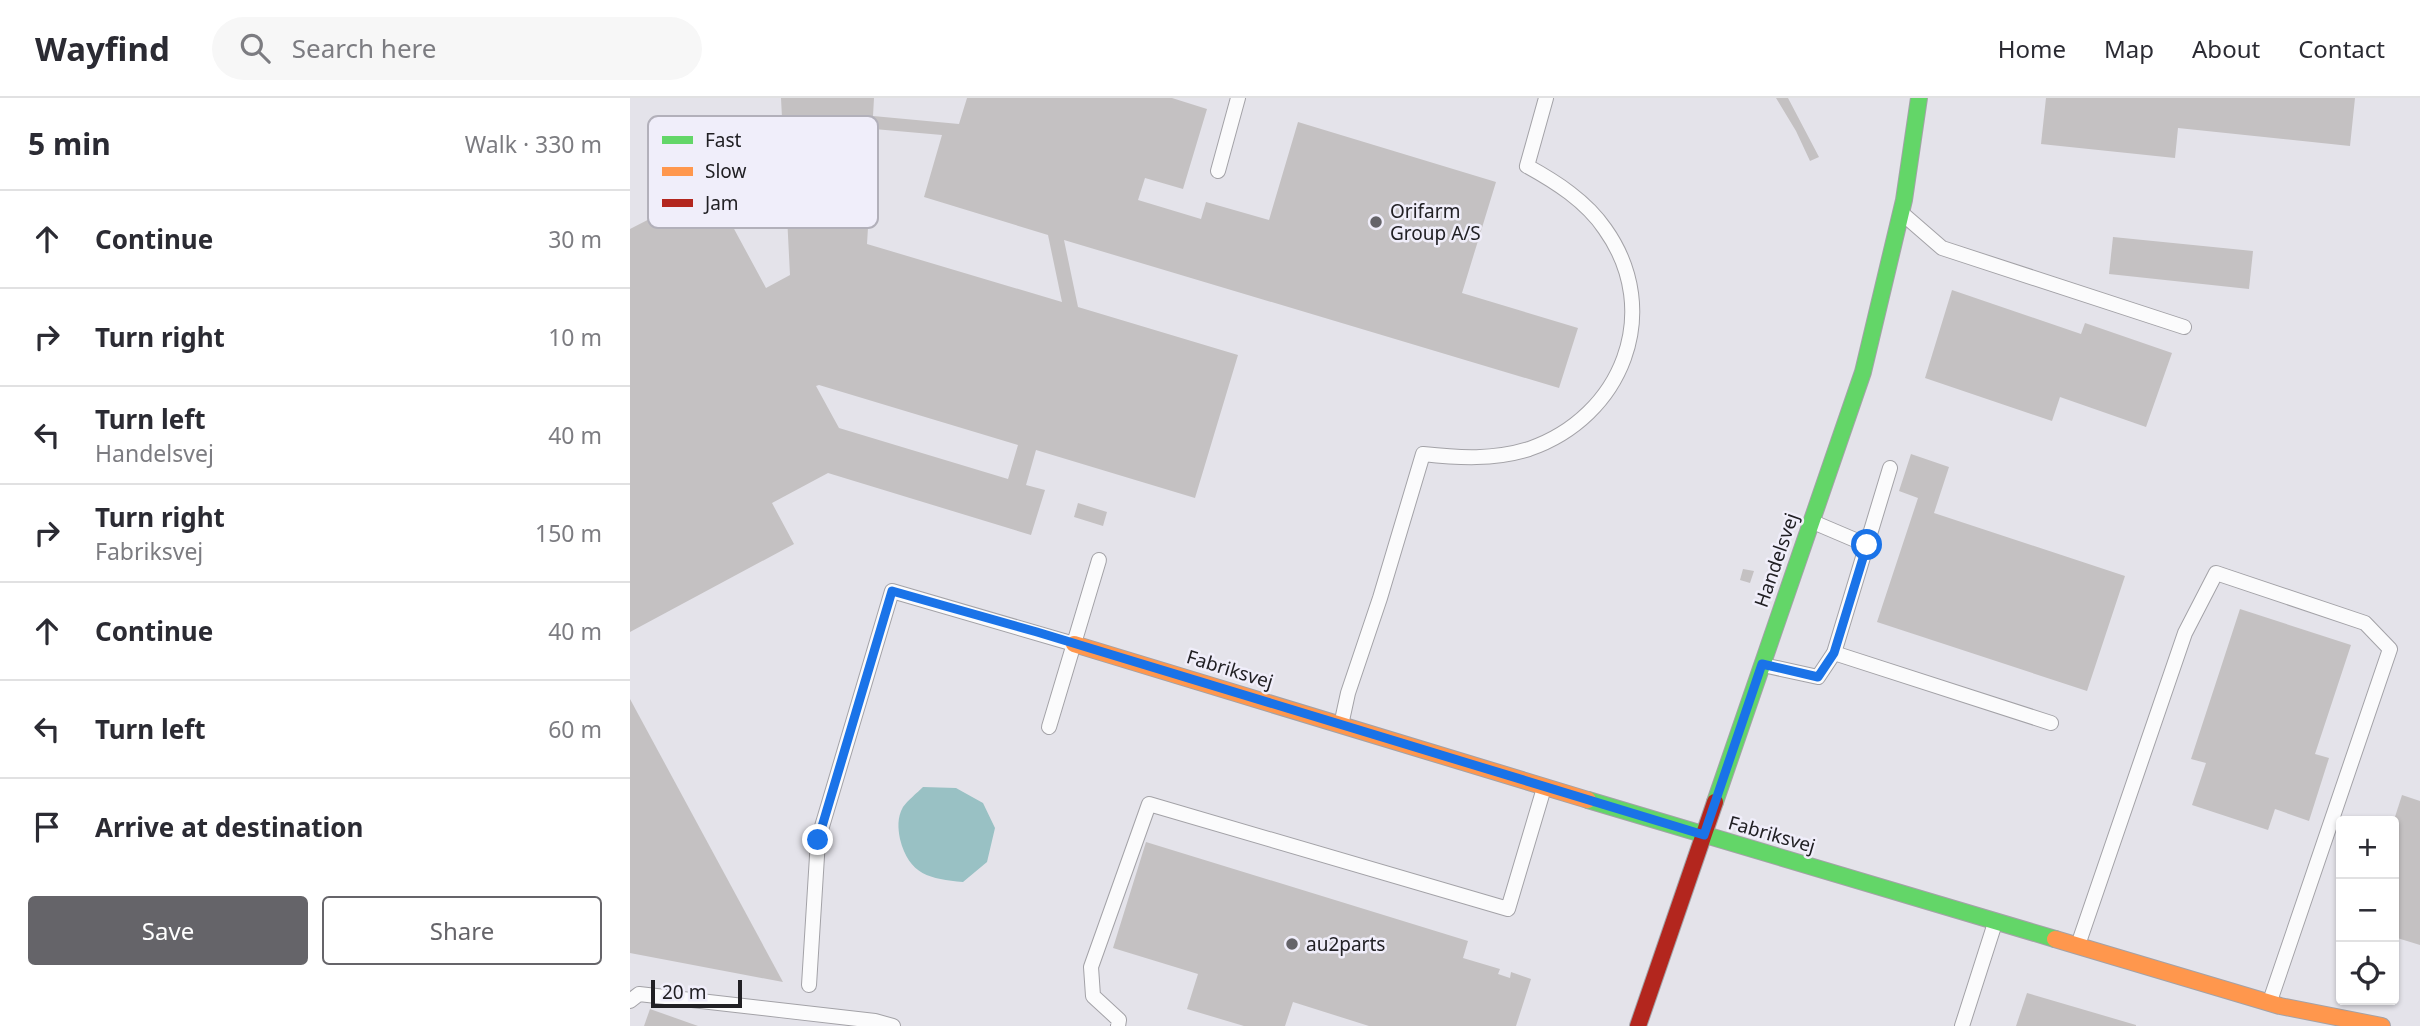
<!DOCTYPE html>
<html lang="en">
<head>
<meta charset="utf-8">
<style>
	:root { --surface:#fff; --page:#f7f7f7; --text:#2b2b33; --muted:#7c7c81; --line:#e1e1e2; --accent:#656469 }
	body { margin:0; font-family:"Noto Sans",sans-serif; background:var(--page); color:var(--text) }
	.controls { position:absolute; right:21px; bottom:21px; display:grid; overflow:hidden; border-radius:7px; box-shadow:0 2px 5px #0004 }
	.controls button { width:63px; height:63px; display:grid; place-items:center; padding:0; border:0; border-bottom:2px solid var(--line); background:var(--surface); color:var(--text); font:35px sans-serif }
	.scale { position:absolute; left:21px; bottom:18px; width:91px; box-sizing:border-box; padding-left:7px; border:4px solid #212024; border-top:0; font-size:19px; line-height:24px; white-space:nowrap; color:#212024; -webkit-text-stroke:5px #f0eefa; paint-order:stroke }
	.stop { position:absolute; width:21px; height:21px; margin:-16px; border:5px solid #1a73e8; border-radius:50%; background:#fff }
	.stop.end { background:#1a73e8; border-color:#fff; box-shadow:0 2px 7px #0008 }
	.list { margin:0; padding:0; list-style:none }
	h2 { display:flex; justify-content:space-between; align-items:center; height:91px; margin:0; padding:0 28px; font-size:30px }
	h2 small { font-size:23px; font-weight:400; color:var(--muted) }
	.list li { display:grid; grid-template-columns:46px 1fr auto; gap:21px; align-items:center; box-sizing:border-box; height:98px; padding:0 28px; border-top:2px solid var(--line) }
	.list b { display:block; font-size:26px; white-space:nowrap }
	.list p { margin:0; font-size:23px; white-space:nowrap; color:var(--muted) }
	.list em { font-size:23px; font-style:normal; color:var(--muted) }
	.actions { display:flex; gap:14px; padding:21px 28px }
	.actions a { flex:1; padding:16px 0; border:2px solid var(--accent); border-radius:7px; text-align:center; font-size:24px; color:var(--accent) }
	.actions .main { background:var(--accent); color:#fff }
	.icon { flex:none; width:38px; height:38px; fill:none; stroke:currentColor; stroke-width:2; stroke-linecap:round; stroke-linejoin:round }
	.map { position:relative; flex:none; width:1790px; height:928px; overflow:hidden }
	header { display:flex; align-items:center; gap:42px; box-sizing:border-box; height:98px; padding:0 35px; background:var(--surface); border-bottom:2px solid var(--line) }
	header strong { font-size:33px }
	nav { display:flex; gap:38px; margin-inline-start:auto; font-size:24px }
	.search { width:490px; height:63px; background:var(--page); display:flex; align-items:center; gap:18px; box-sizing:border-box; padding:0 24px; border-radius:38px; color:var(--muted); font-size:26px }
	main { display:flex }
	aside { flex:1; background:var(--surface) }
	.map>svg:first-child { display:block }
	.water { fill:#99c1c4 }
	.building { fill:#c4c1c2; fill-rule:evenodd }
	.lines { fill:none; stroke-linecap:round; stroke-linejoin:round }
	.lane-casing { stroke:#a3a2a7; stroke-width:16 }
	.fast-casing { stroke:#a3a2a7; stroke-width:18 }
	.slow-casing { stroke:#a3a2a7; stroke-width:18 }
	.jam-casing { stroke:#a3a2a7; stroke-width:18 }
	.lane { stroke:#fbfbfc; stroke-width:14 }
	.fast { stroke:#63d668; stroke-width:16 }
	.slow { stroke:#ff974d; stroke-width:16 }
	.jam { stroke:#b3261e; stroke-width:16 }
	.route { stroke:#1a73e8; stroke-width:9 }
	.poi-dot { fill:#656469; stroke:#f0eefa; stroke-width:2.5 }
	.labels { text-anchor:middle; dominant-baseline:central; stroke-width:5; stroke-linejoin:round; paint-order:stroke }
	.poi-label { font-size:19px; fill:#212024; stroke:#f0eefa; text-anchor:start }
	.street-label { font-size:19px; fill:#212024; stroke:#f0eefa }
	.key { fill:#f0eefa; stroke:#b2b0ba; stroke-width:2 }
	.key-label { font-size:19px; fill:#212024 }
</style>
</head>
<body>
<header>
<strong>Wayfind</strong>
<div class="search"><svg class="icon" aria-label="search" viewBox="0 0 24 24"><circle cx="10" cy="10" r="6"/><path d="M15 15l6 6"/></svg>Search here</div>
<nav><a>Home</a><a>Map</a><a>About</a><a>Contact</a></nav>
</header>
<main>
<aside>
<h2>5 min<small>Walk · 330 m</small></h2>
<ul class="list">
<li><svg class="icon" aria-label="ahead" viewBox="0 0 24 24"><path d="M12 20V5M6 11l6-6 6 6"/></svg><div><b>Continue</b></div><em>30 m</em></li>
<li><svg class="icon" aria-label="right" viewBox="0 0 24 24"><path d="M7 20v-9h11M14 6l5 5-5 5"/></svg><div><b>Turn right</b></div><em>10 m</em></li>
<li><svg class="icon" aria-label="left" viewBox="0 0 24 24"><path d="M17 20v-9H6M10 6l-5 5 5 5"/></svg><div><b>Turn left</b><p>Handelsvej</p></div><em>40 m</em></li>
<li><svg class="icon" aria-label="right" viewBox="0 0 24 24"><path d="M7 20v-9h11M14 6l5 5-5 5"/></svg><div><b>Turn right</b><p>Fabriksvej</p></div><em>150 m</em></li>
<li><svg class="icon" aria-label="ahead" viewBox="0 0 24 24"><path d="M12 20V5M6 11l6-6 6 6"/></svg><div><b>Continue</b></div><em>40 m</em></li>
<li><svg class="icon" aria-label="left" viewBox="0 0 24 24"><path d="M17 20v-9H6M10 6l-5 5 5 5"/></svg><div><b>Turn left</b></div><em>60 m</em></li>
<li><svg class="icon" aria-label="arrive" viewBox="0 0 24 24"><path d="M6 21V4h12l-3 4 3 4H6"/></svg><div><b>Arrive at destination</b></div></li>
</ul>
<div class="actions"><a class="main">Save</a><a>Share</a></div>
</aside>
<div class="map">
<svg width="1790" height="928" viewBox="0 0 1790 928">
	<rect width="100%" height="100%" fill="#e4e3ea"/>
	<path class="water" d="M293 689 326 690 353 705 365 730 357 764 333 784C300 781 279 777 270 741 268 730 267 720 273 709 278 702 287 695 293 689Z"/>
	<g class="building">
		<path d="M151 0H244L243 18 329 26 337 0H542L577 11 553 91 515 80 508 102 571 121 576 104 639 122 668 24 866 84 832 195 948 230 929 290 434 142 448 209 608 257 565 400 406 352 396 387 415 392 401 437 198 375 142 405 164 446 0 534V131L37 112 51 107H65L80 111 92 118 103 129 136 190 160 177ZM244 31 312 37 294 99 418 137 432 204 237 146ZM189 287 388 347 378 381 209 330 186 288Z"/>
		<polygon points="1146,0 1158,0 1189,59 1180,63 1166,33"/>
		<polygon points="1416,0 1725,0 1720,48 1548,30 1545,60 1411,46"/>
		<polygon points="1483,139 1623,153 1619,191 1479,176"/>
		<polygon points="1322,192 1451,236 1455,225 1542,255 1516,329 1430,299 1422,323 1295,280"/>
		<polygon points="1281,356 1319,369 1304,415 1495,478 1457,593 1247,524 1288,400 1269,393"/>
		<polygon points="448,405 477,414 473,428 444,419"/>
		<polygon points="1113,471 1124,473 1120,485 1110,482"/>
		<polygon points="1610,511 1721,547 1685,656 1699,660 1679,723 1645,711 1638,732 1562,707 1576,665 1561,661"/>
		<polygon points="0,601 153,884 0,855"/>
		<polygon points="1772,697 1790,703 1790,847 1764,839 1764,722"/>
		<polygon points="516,744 838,843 833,860 870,871 868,876 880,880 881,874 901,881 886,928 739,928 663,904 655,928 614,928 557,911 568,876 483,850"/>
		<polygon points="1397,895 1506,927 1506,928 1386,928"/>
		<polygon points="20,911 68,928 14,928"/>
	</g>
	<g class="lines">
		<g class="lane-casing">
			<g id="lane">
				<polyline points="588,73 608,0"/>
				<polyline points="1274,117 1312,150 1554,229"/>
				<polyline points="1183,424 1237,447"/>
				<polyline points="1204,555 1421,625"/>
				<polyline points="1133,567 1188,579 1204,555 1260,370"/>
				<path d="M711 627 718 595 750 500 793 356C829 360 864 362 899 351 992 319 1034 214 975 131 956 103 926 84 897 68L916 0"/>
				<polyline points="419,629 469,462"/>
				<polyline points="1448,847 1555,535 1586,475 1735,525 1760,551 1640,903"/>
				<polyline points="179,887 188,742 262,493 444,546"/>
				<polyline points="0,903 9,896 245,923 263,928"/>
				<polyline points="488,928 489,922 463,898 461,869 519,706 878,811 914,690"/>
				<polyline points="1332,928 1365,825"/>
			</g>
		</g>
		<g class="fast-casing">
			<g id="fast">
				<polyline points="958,702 1425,841"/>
				<polyline points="1085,704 1233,274 1274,102 1289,0"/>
			</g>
		</g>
		<g class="slow-casing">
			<g id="slow">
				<polyline points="444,546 958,702"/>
				<polyline points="1425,841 1650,908 1752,928"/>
			</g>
		</g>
		<g class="jam-casing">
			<polyline id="jam" points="1008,928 1085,704"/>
		</g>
		<use href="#lane" class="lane"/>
		<use href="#fast" class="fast"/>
		<use href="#slow" class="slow"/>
		<use href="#jam" class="jam"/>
	</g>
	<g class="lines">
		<polyline class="route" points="188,742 262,493 407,534 1074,737 1132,566 1188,579 1204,555 1237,447"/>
	</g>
	<g class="poi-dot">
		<circle cx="746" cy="124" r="7"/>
		<circle cx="662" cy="846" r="7"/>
	</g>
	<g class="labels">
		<g class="poi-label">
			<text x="760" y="113">Orifarm<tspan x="760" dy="22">Group A/S</tspan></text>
			<text x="676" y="846">au2parts</text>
		</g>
		<g class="street-label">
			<text transform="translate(1146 462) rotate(-71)">Handelsvej</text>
			<text transform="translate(600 571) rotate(17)">Fabriksvej</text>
			<text transform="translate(1142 736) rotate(16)">Fabriksvej</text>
		</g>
	</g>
	<rect x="18" y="18" width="230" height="112" rx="10" class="key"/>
	<rect x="32" y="38" width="31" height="8" fill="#63d668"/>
	<rect x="32" y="69" width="31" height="9" fill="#ff974d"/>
	<rect x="32" y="101" width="31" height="8" fill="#b3261e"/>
	<g class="key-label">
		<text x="75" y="49">Fast</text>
		<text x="75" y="80">Slow</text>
		<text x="75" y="112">Jam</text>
	</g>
</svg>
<div class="controls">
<button>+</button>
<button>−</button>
<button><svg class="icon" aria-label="locate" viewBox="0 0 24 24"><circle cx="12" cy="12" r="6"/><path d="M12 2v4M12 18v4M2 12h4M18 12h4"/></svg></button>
</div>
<div class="scale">20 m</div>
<div class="stop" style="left:1237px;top:447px"></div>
<div class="stop end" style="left:188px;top:742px"></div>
</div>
</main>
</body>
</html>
